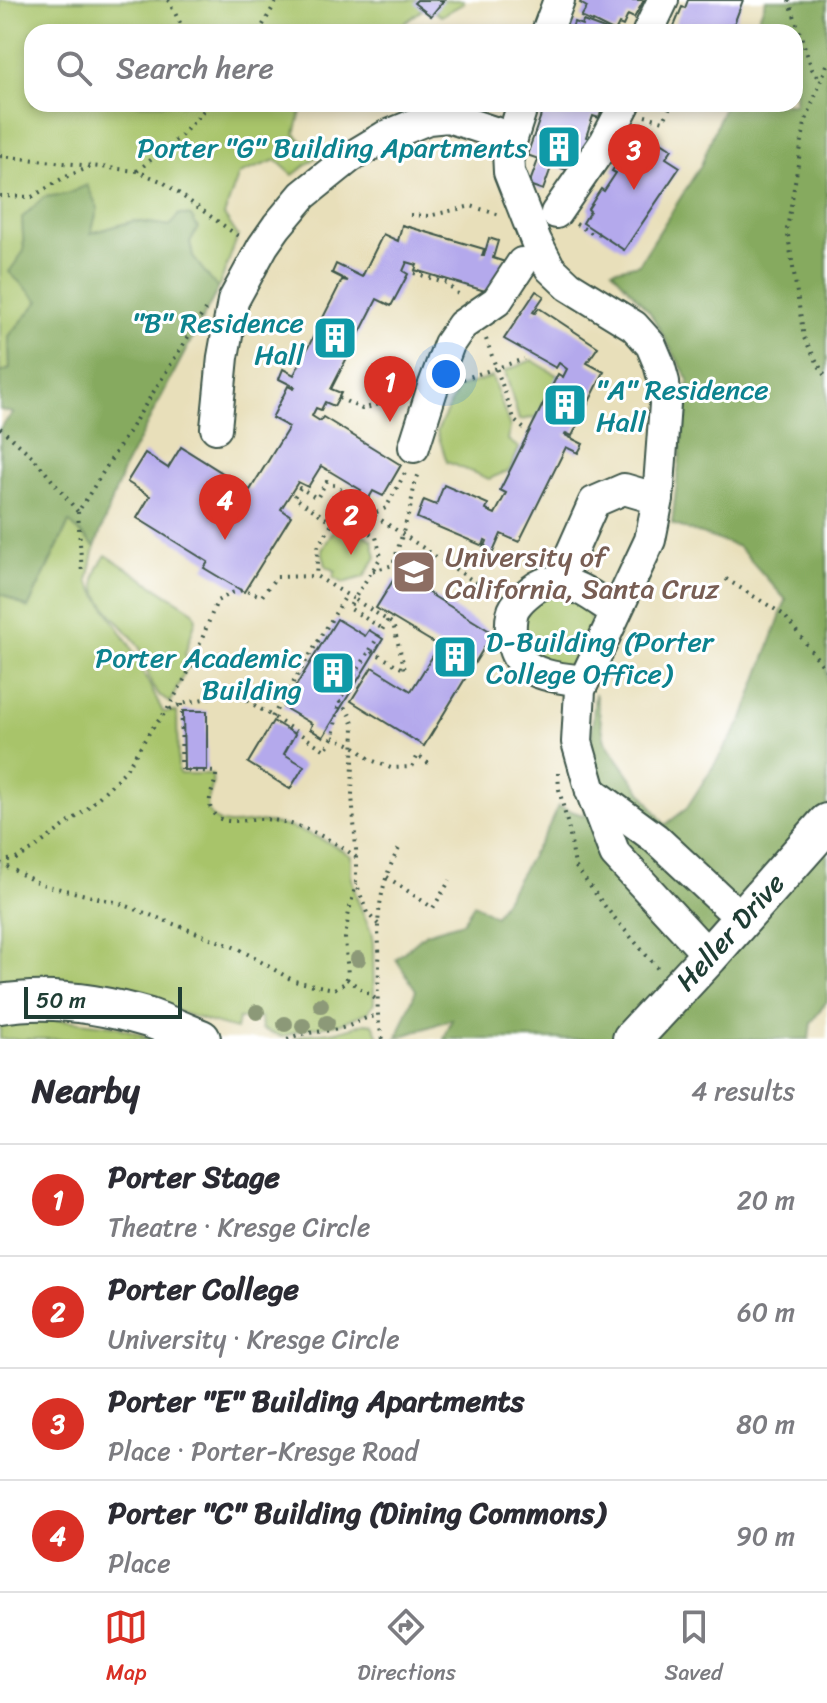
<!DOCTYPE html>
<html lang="en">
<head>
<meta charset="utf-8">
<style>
	:root { --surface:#fff; --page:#f2f2f3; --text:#2b2b33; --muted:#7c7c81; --line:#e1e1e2; --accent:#d93025 }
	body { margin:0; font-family:Sriracha,sans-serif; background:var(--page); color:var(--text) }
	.scale { position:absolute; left:24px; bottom:20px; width:158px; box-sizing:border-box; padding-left:8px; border:4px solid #1f3d34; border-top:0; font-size:22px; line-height:28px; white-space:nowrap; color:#1f3d34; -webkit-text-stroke:6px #fff; paint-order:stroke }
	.you { position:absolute; left:446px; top:374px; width:28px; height:28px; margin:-20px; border:6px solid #fff; border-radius:50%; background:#1a73e8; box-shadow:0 0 0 12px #1a73e833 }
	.badge { display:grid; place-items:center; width:52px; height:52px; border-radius:50%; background:var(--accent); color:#fff; font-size:26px; font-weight:700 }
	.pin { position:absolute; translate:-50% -66px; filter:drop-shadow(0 2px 4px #0008) }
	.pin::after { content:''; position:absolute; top:42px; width:28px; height:24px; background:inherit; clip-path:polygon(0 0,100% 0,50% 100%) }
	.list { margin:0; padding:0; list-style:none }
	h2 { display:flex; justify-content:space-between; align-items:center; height:104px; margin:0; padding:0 32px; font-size:34px }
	h2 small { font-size:26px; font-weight:400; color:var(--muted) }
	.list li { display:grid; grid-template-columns:52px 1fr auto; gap:24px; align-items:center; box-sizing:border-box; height:112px; padding:0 32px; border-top:2px solid var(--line) }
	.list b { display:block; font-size:30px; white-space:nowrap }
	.list p { margin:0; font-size:26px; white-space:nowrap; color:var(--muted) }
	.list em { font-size:26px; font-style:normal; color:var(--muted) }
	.icon { flex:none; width:44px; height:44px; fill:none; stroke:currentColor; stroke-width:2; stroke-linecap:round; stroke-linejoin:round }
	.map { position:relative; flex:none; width:827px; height:1039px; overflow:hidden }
	.search { position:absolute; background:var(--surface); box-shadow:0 4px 12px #0003; left:24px; right:24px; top:24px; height:88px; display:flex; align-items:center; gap:20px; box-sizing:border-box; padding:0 28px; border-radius:24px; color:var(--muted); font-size:30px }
	.sheet { height:552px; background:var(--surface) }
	nav { display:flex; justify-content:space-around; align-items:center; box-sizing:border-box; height:112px; border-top:2px solid var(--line); background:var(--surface); font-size:22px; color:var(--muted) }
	nav a { display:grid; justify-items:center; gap:4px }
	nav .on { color:var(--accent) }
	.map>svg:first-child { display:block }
	.green { fill:#a8c46b; stroke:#648050; stroke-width:2 }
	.forest { fill:#86aa5f; stroke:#52744a; stroke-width:2 }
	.building { fill:#b4a9ec }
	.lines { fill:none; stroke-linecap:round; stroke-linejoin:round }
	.minor-casing { stroke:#3d5548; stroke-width:34 }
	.major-casing { stroke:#3d5548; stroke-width:42 }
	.path { stroke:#3d5548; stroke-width:4; stroke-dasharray:2 6; stroke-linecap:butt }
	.minor { stroke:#fff; stroke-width:30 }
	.major { stroke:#fff; stroke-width:38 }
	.tree { fill:#8c9978 }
	.labels { text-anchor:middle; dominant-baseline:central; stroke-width:6; stroke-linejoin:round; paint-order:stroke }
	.culture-label { font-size:28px; fill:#0d838f; stroke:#fff; text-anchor:end }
	.education-label { font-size:28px; fill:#785e54; stroke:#fff; text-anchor:start }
	.street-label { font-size:28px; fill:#1f3d34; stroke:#fff }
</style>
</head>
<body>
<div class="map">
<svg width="827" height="1039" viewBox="0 0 827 1039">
	<rect width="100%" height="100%" fill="#fff"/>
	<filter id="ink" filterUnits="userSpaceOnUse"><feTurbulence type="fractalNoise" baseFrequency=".0125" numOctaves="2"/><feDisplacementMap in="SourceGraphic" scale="16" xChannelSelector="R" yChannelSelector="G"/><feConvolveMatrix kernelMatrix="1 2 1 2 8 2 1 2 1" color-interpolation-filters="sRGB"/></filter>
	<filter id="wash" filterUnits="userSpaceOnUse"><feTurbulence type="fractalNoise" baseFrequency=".006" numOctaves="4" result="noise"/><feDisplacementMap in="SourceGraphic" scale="32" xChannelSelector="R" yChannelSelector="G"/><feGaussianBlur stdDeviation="1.8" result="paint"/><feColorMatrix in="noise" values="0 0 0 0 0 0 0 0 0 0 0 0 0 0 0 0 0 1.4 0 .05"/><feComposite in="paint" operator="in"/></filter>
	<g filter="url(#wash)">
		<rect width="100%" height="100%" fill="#e8dfba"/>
		<g class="green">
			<polygon points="0,0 463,0 464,3 441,16 427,6 393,32 32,32 32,104 303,104 295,134 317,157 293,175 276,160 239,174 224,215 238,236 218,289 193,257 190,242 171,226 134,221 91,233 67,194 44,197 22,218 24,251 39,301 9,336 10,369 0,373"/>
			<polygon points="532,360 558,376 538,417 519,420 505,371"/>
			<polygon points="492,377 510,427 508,440 519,448 510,470 489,479 447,462 437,431 459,387"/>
			<path d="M70 521 95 547 88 581 129 644 163 712H177L178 770 180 774H212C212 776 213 784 212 786 210 797 203 805 211 815 222 830 243 822 258 822 289 823 326 839 351 856V875L357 899 371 932 373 943 374 1003 368 1012 353 1018 339 1024 302 1029 283 1037 262 1029 261 1018 238 1019 236 1029C193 1019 153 1001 111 990 77 980 36 980 0 985V593L28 608Z"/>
			<polygon points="349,526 372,540 376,557 364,577 343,583 333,577 336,571 326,566 322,550 334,530"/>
			<path d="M106 555 193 611 196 619 185 654 190 661 170 703C142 687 152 667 138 645 126 627 98 606 95 584 94 573 100 564 106 555Z"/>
			<path d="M560 595 585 605C597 630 590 635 580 659L561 669 529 656 522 620 537 600Z"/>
			<polygon points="37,1017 114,1026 155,1039 0,1039 0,1021"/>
			<path d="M365 1023 373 1024 380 1039H294C307 1032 318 1034 333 1032 344 1031 354 1027 365 1023Z"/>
		</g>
		<g class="forest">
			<polygon points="766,0 827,0 827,1001 811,1023 809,1039 444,1039 452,1019 397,1038 416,990 396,959 426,933 463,922 474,904 495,916 548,828 558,806 585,816 595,693 605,741 665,825 686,809 742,721 786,600 739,547 672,524 689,380 649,311 612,270 639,264 701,165 725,104 795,104 795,32 753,32"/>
			<polygon points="87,185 98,208 91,233 134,221 170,226 179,214 191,216 198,228 190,242 193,257 218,289 124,468 95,547 69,522 28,608 0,593 0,428 13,413 0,410 0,373 10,369 9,336 39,301 9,272 24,251 22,218 44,197 67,194"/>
		</g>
		<g id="blocks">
			<g class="building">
				<polygon points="417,0 444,0 431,16 414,3"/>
				<polygon points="582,0 644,0 634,18 628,15 623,26 619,24 615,32 593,21 592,22 581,17 587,7 580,3"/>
				<polygon points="688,0 743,0 731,32 675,32 673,29 682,7 685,8"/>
				<polygon points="583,21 612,32 571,32 574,22 582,25"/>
				<polygon points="545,104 604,104 599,118 593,116 586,137 591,139 573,172 552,165 543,190 529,185 538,160 536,158 527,155"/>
				<polygon points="641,129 672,149 666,158 680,167 624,250 583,223 590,211 588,209 601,189 604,191 616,173 612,171 626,150 629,152 635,143 633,141"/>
				<polygon points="402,225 484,249 482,256 484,256 489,238 498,241 493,258 505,262 495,294 415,270 417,265 407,262 403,271 408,274 391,306 377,299 331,389 341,393 334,406 325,402 321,410 316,408 312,416 320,421 323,417 401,465 383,496 373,491 366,503 357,497 361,490 321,466 308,487 298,482 281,509 291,516 244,592 204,568 208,562 137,518 150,496 127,482 145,453 168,468 181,447 250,490 289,427 272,418 288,386 294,389 295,387 279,379 283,369 294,375 342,280 348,281 332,273 336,264 362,277 383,234 398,241"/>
				<polygon points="536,291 544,296 533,312 535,313 539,308 598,347 587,363 604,372 572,436 566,433 565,435 583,444 578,453 566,447 519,542 501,534 490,559 482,555 487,541 485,540 483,546 417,518 424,500 436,505 444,485 488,504 486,510 495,514 506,493 500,490 558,374 563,377 567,369 559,363 556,368 504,339"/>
				<polygon points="401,576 493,633 424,746 351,701 372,667 411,691 439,646 376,608 394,579 397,581"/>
				<polygon points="337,619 365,636 369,630 383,639 323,737 310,729 312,724 283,707"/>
				<polygon points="183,711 207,711 207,770 184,770"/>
				<polygon points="273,721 295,734 284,754 304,766 290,789 248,763"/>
			</g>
		</g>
	</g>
	<g filter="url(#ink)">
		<use href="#blocks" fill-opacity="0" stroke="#3d5548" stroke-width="2"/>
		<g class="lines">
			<g class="minor-casing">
				<g id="minor">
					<polyline points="547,32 559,0"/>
					<polyline points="648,32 663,0"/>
					<polyline points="523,104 508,151 509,172 536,241 550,268 569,286 634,326 651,345 659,364 664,382 665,404 658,499 650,540 584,681 580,690 577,742 591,791 615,854 709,956"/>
					<polyline points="556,213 605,142 625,104"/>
					<polyline points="216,428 223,357 233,301 263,246 277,226 303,195 349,158 384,137 428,119 448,117 512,138"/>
					<polyline points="414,447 432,390 449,344 462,325 497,301 522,263"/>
					<polyline points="558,583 594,502 624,489 658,499"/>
					<path d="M584 681C561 678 536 677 520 660 510 650 508 618 515 607 521 598 539 582 550 582 575 581 596 599 616 612"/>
					<polyline points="591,791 655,838 742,919"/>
				</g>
			</g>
			<g class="major-casing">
				<g id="major">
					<path d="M0 1004C48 996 102 1004 149 1018 166 1024 184 1032 201 1039"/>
					<polyline points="632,1039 709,956 827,823"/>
				</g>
			</g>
			<g class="path">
				<polyline points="168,0 185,32"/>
				<polyline points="789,0 812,69 821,80"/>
				<polyline points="259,32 277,0"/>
				<polyline points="827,65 805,123 787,229 804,338 827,380"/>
				<polyline points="645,116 664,121 671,104"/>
				<polyline points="0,156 137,171 163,182 238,236 236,240"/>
				<polyline points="137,171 181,136 205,109 207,104"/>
				<polyline points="0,196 32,197 63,178 90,167"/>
				<polyline points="410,215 429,216 471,206 500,215"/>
				<polyline points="576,224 593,234 604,233"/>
				<polyline points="414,273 447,283 462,298"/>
				<polyline points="486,339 515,421 529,433"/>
				<polyline points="463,379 524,359"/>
				<polyline points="339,398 362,409 405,397"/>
				<polyline points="0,428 33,457 78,512 205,310"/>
				<polyline points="347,500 372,514 493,594"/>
				<polyline points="78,512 82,574"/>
				<polyline points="363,529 349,521 333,523 294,497 300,488 317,498 327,481 350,495 318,547 316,576 354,599 349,608 383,629"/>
				<polyline points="373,571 393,565 410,509 415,483 420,471"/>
				<polyline points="726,579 784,615 827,671"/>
				<polyline points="370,650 388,620"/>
				<path d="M182 704 181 770 216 772C217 784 206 797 211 809 219 829 247 818 263 819 296 821 330 838 356 857"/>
				<polyline points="170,709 182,704 216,696 233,696 248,701 325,750 333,737 339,702"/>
				<polyline points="272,717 347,594"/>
				<polyline points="333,737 354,746 371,760 391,768 412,767 418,755 432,766"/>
				<polyline points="558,773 559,789 569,830 575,866 607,909 658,969"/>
				<polyline points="0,861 16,859 32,850 87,809 125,771 151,730 167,710 190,669 217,601 232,593 243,590 262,596 276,577 316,576"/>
				<polyline points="0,863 40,884 119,903 239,949 294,981 334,989 345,983 348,975 345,938 349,911 356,884"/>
				<polyline points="387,877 433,908 450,880"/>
				<polyline points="378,924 367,913 356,882 356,849 352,795 354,726 349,713 339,701 370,650 405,670 393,624 354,599 381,557 376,537 363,529 372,514 386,508 406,471"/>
				<polyline points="347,979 377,1000"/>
				<path d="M287 1039C308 1030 326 1033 346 1027 360 1022 361 1018 377 1016"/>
				<path d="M383 1039C374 1014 379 989 379 964 380 951 378 938 378 926 379 899 386 870 400 847"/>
			</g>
			<use href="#minor" class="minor"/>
			<use href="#major" class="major"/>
		</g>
		<g class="tree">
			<circle cx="358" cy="959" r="8"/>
			<circle cx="321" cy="1005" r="8"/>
			<circle cx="257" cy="1012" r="8"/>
			<circle cx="327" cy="1023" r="8"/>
			<circle cx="285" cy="1024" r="8"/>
			<circle cx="303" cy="1026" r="8"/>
		</g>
	</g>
	<defs>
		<g id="building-square" transform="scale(2.3)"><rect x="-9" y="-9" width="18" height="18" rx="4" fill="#0f9aa8" stroke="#fff"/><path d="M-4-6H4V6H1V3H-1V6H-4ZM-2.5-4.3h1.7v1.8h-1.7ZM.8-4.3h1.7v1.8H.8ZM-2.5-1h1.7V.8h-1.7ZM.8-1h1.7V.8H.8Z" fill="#fff"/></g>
		<g id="university-square" transform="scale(2.3)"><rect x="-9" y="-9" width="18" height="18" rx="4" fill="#8d6e63" stroke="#fff"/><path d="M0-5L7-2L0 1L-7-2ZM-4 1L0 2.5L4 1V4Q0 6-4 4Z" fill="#fff"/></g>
	</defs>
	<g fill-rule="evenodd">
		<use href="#building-square" x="559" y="147"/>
		<use href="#building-square" x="335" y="338"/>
		<use href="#building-square" x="565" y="405"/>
		<use href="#university-square" x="414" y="572"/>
		<use href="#building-square" x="455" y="657"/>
		<use href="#building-square" x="333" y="673"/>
	</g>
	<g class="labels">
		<g class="culture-label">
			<text x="528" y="147">Porter "G" Building Apartments</text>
			<text x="304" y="322">"B" Residence<tspan x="304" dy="32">Hall</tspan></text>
			<text x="596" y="389" text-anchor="start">"A" Residence<tspan x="596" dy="32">Hall</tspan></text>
			<text x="486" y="641" text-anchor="start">D-Building (Porter<tspan x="486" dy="32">College Office)</tspan></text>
			<text x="302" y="657">Porter Academic<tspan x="302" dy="32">Building</tspan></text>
		</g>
		<g class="education-label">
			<text x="445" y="556">University of<tspan x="445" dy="32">California, Santa Cruz</tspan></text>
		</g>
		<g class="street-label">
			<text transform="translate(730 932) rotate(-48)">Heller Drive</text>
		</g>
	</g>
</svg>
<div class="scale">50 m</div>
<div class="you"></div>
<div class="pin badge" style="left:390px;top:422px">1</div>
<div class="pin badge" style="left:351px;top:555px">2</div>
<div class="pin badge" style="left:634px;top:190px">3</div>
<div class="pin badge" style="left:225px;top:540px">4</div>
<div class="search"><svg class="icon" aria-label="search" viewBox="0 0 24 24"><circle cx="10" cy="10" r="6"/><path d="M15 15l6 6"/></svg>Search here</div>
</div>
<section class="sheet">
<h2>Nearby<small>4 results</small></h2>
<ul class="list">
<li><span class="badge">1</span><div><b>Porter Stage</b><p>Theatre · Kresge Circle</p></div><em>20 m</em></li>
<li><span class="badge">2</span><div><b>Porter College</b><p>University · Kresge Circle</p></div><em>60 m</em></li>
<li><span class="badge">3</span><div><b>Porter &quot;E&quot; Building Apartments</b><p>Place · Porter-Kresge Road</p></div><em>80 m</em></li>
<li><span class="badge">4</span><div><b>Porter &quot;C&quot; Building (Dining Commons)</b><p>Place</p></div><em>90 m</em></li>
</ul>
</section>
<nav>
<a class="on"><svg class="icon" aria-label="map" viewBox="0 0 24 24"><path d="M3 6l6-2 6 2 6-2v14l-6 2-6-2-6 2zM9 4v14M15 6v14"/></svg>Map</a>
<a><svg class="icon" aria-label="directions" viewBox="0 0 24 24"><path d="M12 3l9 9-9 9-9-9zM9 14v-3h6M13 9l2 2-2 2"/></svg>Directions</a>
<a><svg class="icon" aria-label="saved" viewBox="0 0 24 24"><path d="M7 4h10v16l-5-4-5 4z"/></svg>Saved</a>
</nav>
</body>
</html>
